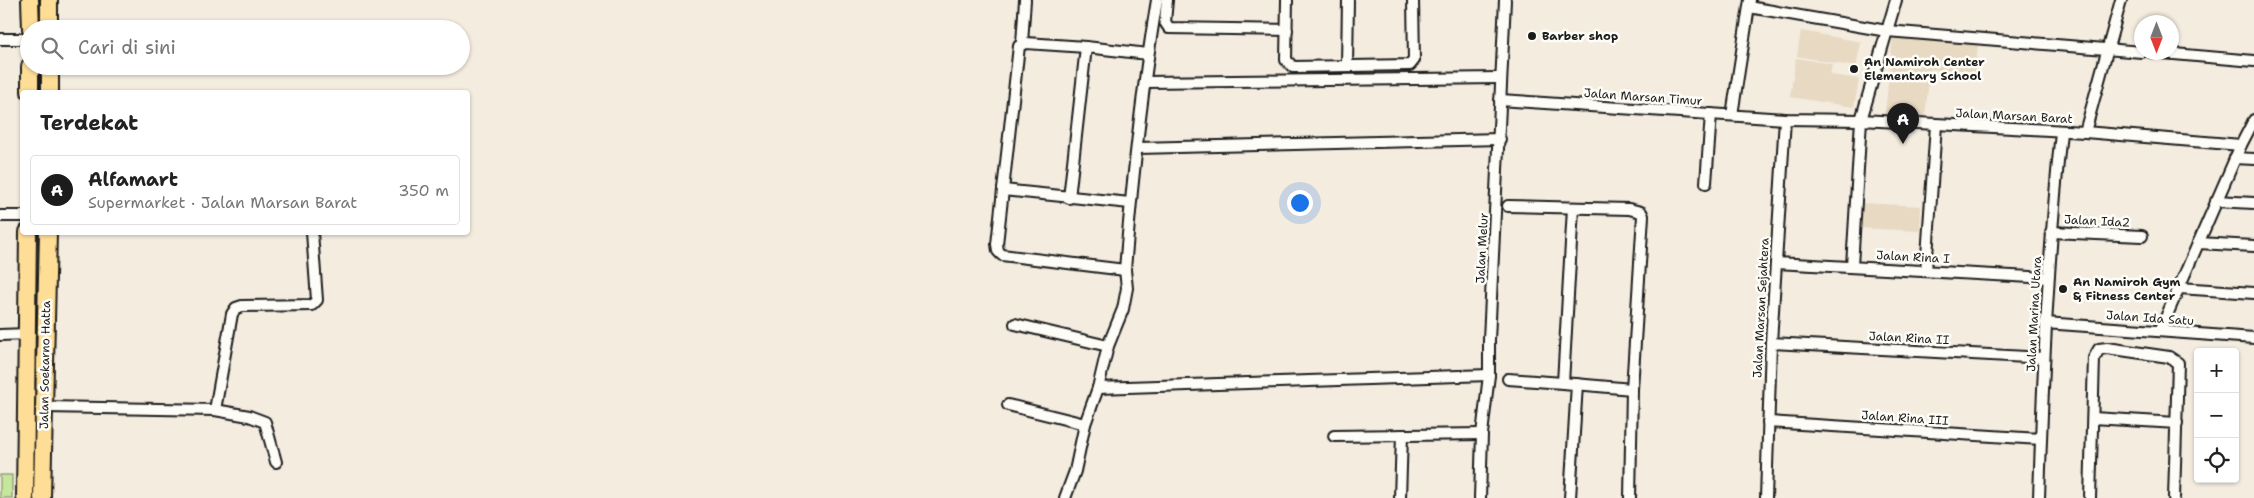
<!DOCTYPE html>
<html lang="id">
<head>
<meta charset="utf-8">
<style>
	:root { --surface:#fff; --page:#f2f2f2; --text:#222; --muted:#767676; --line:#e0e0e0; --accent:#1c1c1c }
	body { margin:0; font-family:"Shantell Sans",sans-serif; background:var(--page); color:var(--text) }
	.controls { position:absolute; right:15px; bottom:15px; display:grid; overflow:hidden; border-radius:5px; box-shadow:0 1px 4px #0004 }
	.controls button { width:45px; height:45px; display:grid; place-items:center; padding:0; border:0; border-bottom:1px solid var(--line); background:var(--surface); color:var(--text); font:25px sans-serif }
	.compass { position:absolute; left:2134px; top:15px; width:45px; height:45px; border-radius:50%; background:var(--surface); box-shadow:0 1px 4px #0004; rotate:180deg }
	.you { position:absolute; left:1299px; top:202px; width:18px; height:18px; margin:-12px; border:4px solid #fff; border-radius:50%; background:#1a73e8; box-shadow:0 0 0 8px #1a73e833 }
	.badge { display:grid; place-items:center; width:32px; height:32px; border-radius:50%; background:var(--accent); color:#fff; font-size:16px; font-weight:700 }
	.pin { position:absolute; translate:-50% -41px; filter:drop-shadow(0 1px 2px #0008) }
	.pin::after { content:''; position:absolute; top:26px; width:18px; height:15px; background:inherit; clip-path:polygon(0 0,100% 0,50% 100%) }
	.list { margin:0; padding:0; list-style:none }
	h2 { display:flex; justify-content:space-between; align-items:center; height:65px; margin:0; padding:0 20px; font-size:21px }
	h2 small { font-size:16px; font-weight:400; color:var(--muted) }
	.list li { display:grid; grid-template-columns:32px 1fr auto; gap:15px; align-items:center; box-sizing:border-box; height:70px; margin:0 10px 10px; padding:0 10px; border:1px solid var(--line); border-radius:5px }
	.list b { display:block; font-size:19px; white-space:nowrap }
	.list p { margin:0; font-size:16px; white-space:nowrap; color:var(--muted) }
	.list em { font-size:16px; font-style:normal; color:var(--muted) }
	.icon { flex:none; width:28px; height:28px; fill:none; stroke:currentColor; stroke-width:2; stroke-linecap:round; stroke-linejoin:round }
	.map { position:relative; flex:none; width:2254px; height:498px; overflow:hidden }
	.search { position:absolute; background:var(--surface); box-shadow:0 1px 4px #0004; left:20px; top:20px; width:450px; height:55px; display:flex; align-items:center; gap:12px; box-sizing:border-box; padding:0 18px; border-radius:28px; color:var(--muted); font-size:19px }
	.panel { position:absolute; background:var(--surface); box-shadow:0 1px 4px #0004; left:20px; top:90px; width:450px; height:145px; border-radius:5px }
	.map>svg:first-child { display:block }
	.built { fill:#e7d9c2 }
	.green { fill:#c7e69d; stroke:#72815c }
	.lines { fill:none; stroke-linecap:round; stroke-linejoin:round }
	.minor-casing { stroke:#1c1c1c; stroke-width:14 }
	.primary-casing { stroke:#1c1c1c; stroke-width:20 }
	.minor { stroke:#fdfcf7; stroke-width:10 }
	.primary { stroke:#fedd96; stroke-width:16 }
	.poi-dot { fill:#1c1c1c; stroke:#fdfcf7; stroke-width:2 }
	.labels { text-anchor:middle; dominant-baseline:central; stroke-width:5; stroke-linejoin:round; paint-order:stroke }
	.poi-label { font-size:12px; font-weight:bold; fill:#1c1c1c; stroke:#fdfcf7; text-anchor:start }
	.street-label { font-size:12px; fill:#1c1c1c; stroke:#fdfcf7 }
</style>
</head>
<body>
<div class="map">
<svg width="2254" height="498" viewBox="0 0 2254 498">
	<rect width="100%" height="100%" fill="#f3ecdf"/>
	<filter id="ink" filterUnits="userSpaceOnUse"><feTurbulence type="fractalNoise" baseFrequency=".02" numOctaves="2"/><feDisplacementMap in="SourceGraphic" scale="10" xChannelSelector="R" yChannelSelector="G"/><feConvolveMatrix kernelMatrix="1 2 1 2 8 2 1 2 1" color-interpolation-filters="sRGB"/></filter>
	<g filter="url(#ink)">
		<g class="built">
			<polygon points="1801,31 1861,42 1856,67 1797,56"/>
			<polygon points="1893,36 1978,44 1975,73 1930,69 1925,117 1885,114"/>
			<polygon points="1796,58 1832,64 1830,75 1859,79 1854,107 1790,97"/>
			<polygon points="1861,203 1921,206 1920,231 1860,228"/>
		</g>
		<rect class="green" x="0" y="475" width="12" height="23"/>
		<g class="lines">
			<g class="minor-casing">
				<g id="minor">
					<polyline points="1167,0 1165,22 1169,28 1287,30"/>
					<polyline points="1287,0 1286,60 1293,67 1410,65 1414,60 1413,0"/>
					<polyline points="1749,7 1887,31 2142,52"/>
					<polyline points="0,39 29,39"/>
					<polyline points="1022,43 1025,0"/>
					<path d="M1086 47 1026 43 1019 46 997 244 998 251 1002 255 1125 270C1132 181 1142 89 1157 0"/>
					<polyline points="2151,52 2254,61"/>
					<polyline points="1347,66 1348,0"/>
					<polyline points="1145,82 1500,78"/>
					<polyline points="1500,100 1785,119 1861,120 2085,132 2241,145"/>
					<polyline points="1732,115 1750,0"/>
					<polyline points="2085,132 2121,0"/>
					<polyline points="1138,148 1500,139"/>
					<polyline points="2235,158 2254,159"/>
					<polyline points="1706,183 1711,114"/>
					<polyline points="1003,190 1130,203"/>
					<polyline points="1069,198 1086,47 1148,54"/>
					<polyline points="2216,201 2254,203"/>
					<polyline points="1508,206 1629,209 1641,212 1643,216 1632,389 1630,498"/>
					<polyline points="1573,208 1563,383 1632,389"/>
					<polyline points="0,216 22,216"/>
					<polyline points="2051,232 2142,236"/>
					<polyline points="2198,243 2254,246"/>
					<polyline points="1776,263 2048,278"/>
					<polyline points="1852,266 1861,120 1896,0"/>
					<polyline points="1926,271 1936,125"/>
					<polyline points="2179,288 2254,293"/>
					<polyline points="2045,323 2254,338"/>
					<polyline points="1015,324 1108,346"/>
					<polyline points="2160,331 2241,145 2254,120"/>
					<polyline points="0,335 28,334"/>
					<polyline points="1771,343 2044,358"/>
					<polyline points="1508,379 1563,383"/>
					<polyline points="1098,388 1489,375"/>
					<polyline points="1008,405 1085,424"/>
					<polyline points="45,407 215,410 232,314 236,308 242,306 312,305 317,300 312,232"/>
					<polyline points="215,410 249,416 265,422 276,462"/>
					<polyline points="2093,418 2177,423"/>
					<polyline points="1768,422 2041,439"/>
					<polyline points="1334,436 1482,434"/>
					<polyline points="1065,498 1075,471 1085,424 1098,388 1108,346 1123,309 1127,288 1125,270"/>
					<polyline points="1400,498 1402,435"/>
					<polyline points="1480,498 1482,434 1489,375 1489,340 1505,0"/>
					<polyline points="1570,498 1577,384"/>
					<polyline points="1766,498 1771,343 1785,119"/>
					<path d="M2039 498C2043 375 2048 254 2061 132"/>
					<polyline points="2090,498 2094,358 2099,349 2107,348 2169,357 2178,363 2174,498"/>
				</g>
			</g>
			<g class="primary-casing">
				<g id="primary">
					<polyline points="30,0 31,29"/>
					<polyline points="49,0 49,29"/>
					<polyline points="30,92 30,66"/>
					<polyline points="50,92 50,66"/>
					<polyline points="25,498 28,232"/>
					<polyline points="42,498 48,232"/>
				</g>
			</g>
			<use href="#minor" class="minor"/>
			<use href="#primary" class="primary"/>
		</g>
	</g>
	<g class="poi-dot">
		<circle cx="1532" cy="36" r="5"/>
		<circle cx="1854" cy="69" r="5"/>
		<circle cx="2063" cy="289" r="5"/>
	</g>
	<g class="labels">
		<g class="poi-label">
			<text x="1542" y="36">Barber shop</text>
			<text x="1864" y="62">An Namiroh Center<tspan x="1864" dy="14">Elementary School</tspan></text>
			<text x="2073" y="282">An Namiroh Gym<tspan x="2073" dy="14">&amp; Fitness Center</tspan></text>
		</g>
		<g class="street-label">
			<text transform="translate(1643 97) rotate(4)">Jalan Marsan Timur</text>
			<text transform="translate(2014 116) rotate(3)">Jalan Marsan Barat</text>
			<text transform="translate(2097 221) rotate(3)">Jalan Ida2</text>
			<text transform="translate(1482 248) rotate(-87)">Jalan Melur</text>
			<text transform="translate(1913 257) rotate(3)">Jalan Rina I</text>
			<text transform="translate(1761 308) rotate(-87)">Jalan Marsan Sejahtera</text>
			<text transform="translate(2034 314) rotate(-87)">Jalan Marina Utara</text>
			<text transform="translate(2150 318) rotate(4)">Jalan Ida Satu</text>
			<text transform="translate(1909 338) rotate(3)">Jalan Rina II</text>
			<text transform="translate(45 365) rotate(-89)">Jalan Soekarno Hatta</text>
			<text transform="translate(1905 418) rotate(4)">Jalan Rina III</text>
		</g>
	</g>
</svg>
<div class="controls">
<button>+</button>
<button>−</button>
<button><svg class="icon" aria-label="locate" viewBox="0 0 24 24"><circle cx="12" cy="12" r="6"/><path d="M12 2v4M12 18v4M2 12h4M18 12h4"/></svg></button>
</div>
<svg class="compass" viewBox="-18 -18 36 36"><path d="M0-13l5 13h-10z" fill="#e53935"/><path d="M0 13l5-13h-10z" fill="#767676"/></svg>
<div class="you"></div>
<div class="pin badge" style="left:1903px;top:144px">A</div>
<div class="search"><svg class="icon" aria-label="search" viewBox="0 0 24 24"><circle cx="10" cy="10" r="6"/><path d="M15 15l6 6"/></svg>Cari di sini</div>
<section class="panel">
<h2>Terdekat<small></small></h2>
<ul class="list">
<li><span class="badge">A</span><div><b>Alfamart</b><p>Supermarket · Jalan Marsan Barat</p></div><em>350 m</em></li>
</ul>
</section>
</div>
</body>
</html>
